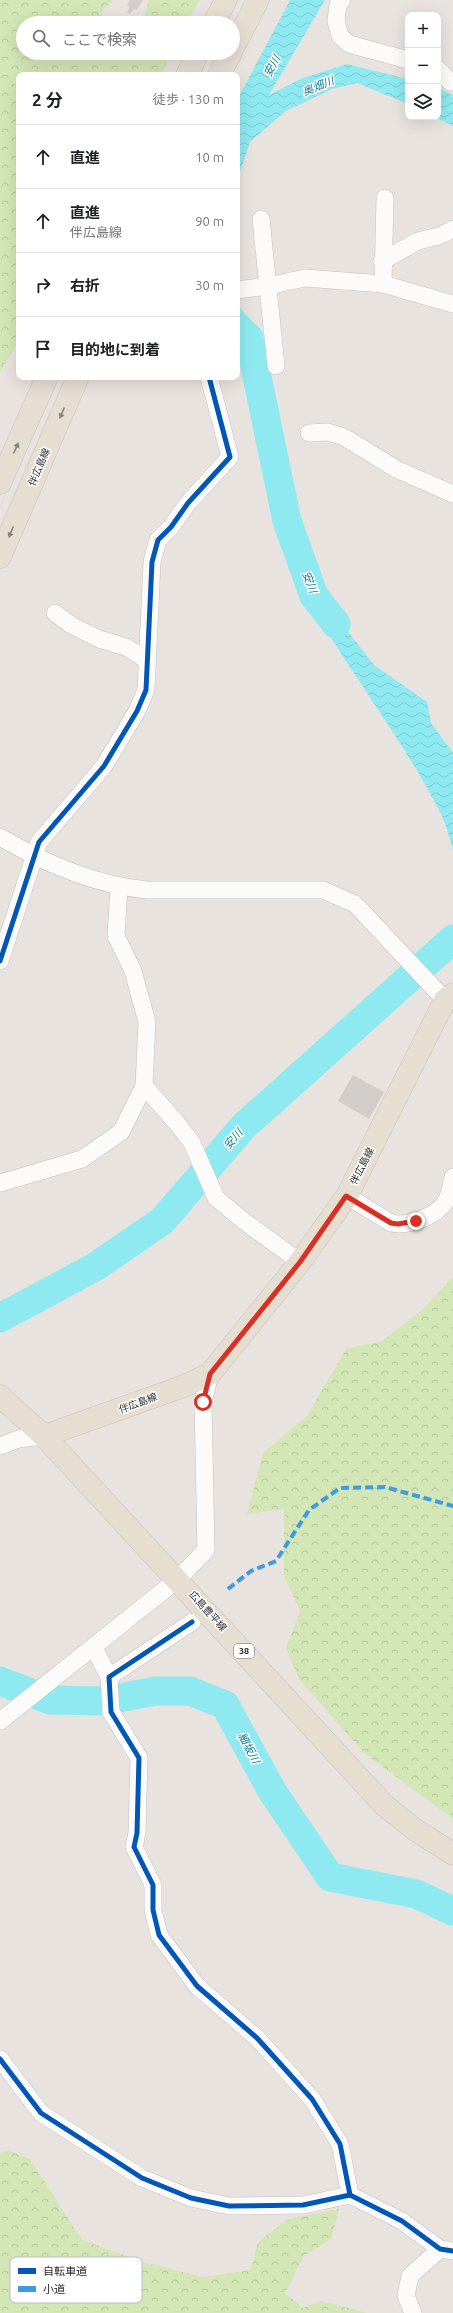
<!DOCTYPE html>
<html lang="ja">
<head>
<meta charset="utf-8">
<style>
	:root { --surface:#fff; --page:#f6f6f6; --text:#202124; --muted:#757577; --line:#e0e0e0 }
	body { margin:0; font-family:Ubuntu,"Noto Sans JP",sans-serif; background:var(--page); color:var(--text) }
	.controls { position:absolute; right:12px; top:12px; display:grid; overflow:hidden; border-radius:8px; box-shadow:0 4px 16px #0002 }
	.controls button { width:36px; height:36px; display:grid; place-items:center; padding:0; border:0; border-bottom:1px solid var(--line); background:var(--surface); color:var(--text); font:20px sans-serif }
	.stop { position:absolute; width:12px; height:12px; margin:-9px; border:3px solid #d93025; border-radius:50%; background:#fff }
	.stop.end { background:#d93025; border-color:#fff; box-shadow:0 1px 4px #0008 }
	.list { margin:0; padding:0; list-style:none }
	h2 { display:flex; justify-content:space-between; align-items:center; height:52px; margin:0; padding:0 16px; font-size:17px }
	h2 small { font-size:13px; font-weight:400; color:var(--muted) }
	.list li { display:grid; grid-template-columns:26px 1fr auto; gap:12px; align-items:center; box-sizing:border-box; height:64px; padding:0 16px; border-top:1px solid var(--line) }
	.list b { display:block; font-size:15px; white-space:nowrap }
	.list p { margin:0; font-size:13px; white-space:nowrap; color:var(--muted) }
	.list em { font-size:13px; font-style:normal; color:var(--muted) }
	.icon { flex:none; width:22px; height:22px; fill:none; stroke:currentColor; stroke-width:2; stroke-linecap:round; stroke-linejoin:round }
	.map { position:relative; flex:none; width:453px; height:2313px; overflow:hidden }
	.search { position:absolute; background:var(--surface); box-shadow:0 4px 16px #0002; left:16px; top:16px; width:224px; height:44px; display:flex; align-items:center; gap:10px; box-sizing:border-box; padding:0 14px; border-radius:22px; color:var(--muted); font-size:15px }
	.panel { position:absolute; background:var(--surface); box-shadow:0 4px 16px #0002; left:16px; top:72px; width:224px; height:308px; border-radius:8px }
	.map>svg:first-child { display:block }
	.forest { fill:url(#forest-crowns) }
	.water { fill:url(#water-waves) }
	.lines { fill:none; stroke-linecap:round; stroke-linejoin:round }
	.river { stroke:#8eeaf0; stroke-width:29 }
	.building { fill:#d1cdca }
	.minor-casing { stroke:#c2c1c1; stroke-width:18 }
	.major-casing { stroke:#c4c2c1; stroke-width:23 }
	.minor { stroke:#fcfbfa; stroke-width:17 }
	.major { stroke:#e7ded2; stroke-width:22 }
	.tram { stroke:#dddddf; stroke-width:1 }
	.quiet { stroke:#3d9ce1; stroke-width:4; stroke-dasharray:8 4; stroke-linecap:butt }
	.cycleway-casing { stroke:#fff; stroke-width:8 }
	.cycleway { stroke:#0057b8; stroke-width:5 }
	.oneway { fill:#88847e }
	.route { stroke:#d93025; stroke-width:5 }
	.labels { text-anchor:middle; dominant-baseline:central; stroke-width:3; stroke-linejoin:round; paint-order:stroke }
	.shield { fill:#fff; stroke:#6a6a6a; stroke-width:1 }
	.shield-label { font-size:9px; font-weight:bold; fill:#2a2a2a }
	.street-label { font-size:10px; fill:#2a2a2a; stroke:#fff }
	.water-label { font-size:11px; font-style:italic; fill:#058196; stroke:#fff }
	.key { fill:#fff; stroke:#bfbfbf; stroke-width:1 }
	.key-label { font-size:11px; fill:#2a2a2a }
</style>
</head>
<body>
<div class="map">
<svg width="453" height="2313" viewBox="0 0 453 2313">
	<defs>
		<pattern id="forest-crowns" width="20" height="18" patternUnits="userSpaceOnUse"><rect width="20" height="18" fill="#d3e6b6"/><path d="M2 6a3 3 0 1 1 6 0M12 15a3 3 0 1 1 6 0" fill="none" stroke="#b5c59d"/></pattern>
		<pattern id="water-waves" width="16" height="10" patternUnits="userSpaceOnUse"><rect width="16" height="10" fill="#8eeaf0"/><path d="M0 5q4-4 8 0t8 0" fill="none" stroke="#7bc9ce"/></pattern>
	</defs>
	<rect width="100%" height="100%" fill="#e9e3df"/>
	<g class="forest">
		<polygon points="0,0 113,0 100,13 112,23 23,23 23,53 172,53 161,75 19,75 19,341 0,372"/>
		<polygon points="149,0 199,0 187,23 134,23 144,18"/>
		<polygon points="453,1277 453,1819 364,1753 299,1679 286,1648 300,1611 284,1576 284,1509 247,1514 263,1453 307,1416 346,1349 382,1341 422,1310"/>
		<polygon points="6,2150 30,2159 82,2240 147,2263 203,2277 251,2270 258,2242 288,2219 339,2209 331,2239 304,2256 285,2293 303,2308 321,2301 367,2313 0,2313 0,2153"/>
	</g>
	<g class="water">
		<polygon points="290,0 325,0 269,95 303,78 347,64 408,79 408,104 357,83 332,89 286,111 250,142 237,181 237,100"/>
		<polygon points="438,88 453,95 453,126 435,117 438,117"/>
		<polygon points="237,296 240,307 254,328 239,341 237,339"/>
		<path d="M320 588 336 616 374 665 427 702 431 723 453 753V849C449 837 446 823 440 812 401 736 347 669 305 595Z"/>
	</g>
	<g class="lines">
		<g class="river">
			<polyline points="237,326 249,338 287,521 314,596 336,624"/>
			<polyline points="0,1318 95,1267 162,1221 244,1126 453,939"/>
			<polyline points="0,1681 50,1700 104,1701 155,1691 190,1691 225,1705 272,1791 330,1877 416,1894 453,1911"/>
		</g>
	</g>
	<g class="building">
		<polygon points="130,0 143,0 136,10 134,9 130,14 127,12 130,7 127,5"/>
		<polygon points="353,1075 384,1092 369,1119 338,1101"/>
	</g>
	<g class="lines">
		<g class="minor-casing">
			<g id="minor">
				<polyline points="342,0 338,5 336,21 340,36 349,44 408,60"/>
				<polyline points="438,69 450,82"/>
				<polyline points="261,219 276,366"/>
				<polyline points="382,261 418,241 439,236 453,229"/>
				<polyline points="383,284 385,198"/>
				<polyline points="237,290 268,286 305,278 383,284 453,304"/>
				<polyline points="309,433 328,432 344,437 396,469 453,494"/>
				<polyline points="55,613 71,625 99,639 126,647 147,660"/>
				<path d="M0 837C44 863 96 885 147 890H323L355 904 445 1000"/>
				<polyline points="0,961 39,842 104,766 137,711 146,690 152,562 158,540 171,527 188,503 230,457 209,377"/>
				<polyline points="144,1086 176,1122 192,1143 216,1198 245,1222 300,1262"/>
				<polyline points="0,1183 82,1159 121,1132 144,1086 147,1022 133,971 116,936 119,887"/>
				<path d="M347 1196 391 1223C408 1227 437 1216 446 1201 450 1195 451 1185 453 1177"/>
				<polyline points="0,1446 18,1439 44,1436"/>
				<polyline points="192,1622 109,1677 111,1712 139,1758 137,1833 134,1847 153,1885 153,1910 159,1935 197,1986 257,2038 312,2099 340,2144 350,2195"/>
				<polyline points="94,1648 109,1677"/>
				<polyline points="0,1721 178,1579 206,1550 203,1402 210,1374"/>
				<polyline points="0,2059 41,2113 142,2178 191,2198 229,2206 303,2205 350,2195 402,2221 440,2249 453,2251"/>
				<polyline points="413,2313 406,2296 410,2276 440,2249"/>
			</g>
		</g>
		<g class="major-casing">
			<g id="major">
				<polyline points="214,23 226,0"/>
				<polyline points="233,48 258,0"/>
				<polyline points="187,75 198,53"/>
				<polyline points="219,75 231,53"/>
				<polyline points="0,483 47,377"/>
				<polyline points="0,557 78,377"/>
				<polyline points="0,1396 44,1436 385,1806 414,1829 453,1854"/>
				<polyline points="44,1436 184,1386 210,1374 300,1262 347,1196 445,1000 453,994"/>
			</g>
		</g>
		<use href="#minor" class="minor"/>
		<use href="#major" class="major"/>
		<g class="tram">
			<polyline points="225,23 236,0"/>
			<polyline points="233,23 245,0"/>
			<polyline points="198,75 209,53"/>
			<polyline points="206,75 217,53"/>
			<polyline points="0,507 57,377"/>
			<polyline points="0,526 65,377"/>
		</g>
		<polyline class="quiet" points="228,1589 251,1571 276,1561 309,1510 340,1488 385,1487 453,1506"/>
		<g class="cycleway-casing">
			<g id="cycleway">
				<polyline points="0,961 39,842 104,766 137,711 146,690 152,562 158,540 171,527 188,503 230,457 209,377"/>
				<polyline points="192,1622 109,1677 111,1712 139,1758 137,1833 134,1847 153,1885 153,1910 159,1935 197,1986 257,2038 312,2099 340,2144 350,2195"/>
				<polyline points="0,2059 41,2113 142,2178 191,2198 229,2206 303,2205 350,2195 402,2221 440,2249 453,2251"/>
			</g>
		</g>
		<use href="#cycleway" class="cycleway"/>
	</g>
	<defs><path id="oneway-solid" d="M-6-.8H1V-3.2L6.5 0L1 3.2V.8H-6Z"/></defs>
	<g class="oneway">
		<use href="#oneway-solid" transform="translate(62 413) rotate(113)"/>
		<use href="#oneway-solid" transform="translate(16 448) rotate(-66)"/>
		<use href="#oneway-solid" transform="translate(11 532) rotate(113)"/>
	</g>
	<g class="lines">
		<polyline class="route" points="203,1402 210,1374 300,1262 346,1196 391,1223 398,1224 416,1221"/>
	</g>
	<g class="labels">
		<rect class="shield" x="234" y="1644" width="20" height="14" rx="3"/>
		<g class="shield-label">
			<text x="244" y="1651">38</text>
		</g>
		<g class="street-label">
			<text transform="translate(39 467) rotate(-67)">伴広島線</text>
			<text transform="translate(362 1166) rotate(-63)">伴広島線</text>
			<text transform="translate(138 1403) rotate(-20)">伴広島線</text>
			<text transform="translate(208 1611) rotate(48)">広島豊平線</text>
		</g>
		<g class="water-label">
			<text transform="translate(272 66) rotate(-62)">安川</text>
			<text transform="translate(318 86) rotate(-22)">奥畑川</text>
			<text transform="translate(310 582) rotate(69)">安川</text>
			<text transform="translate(233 1139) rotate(-49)">安川</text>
			<text transform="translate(249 1748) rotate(62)">細坂川</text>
		</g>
	</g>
	<rect x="10" y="2257" width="132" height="46" rx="6" class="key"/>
	<rect x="18" y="2268" width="18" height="6" fill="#0057b8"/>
	<rect x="18" y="2286" width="18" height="6" fill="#3d9ce1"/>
	<g class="key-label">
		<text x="43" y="2275">自転車道</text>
		<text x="43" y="2293">小道</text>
	</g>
</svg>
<div class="controls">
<button>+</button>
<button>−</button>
<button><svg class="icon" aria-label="layers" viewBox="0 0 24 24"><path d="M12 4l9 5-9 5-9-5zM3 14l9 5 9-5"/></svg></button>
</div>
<div class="stop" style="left:203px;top:1402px"></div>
<div class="stop end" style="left:416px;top:1221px"></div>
<div class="search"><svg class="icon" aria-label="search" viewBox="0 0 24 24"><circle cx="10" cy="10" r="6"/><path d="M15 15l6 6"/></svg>ここで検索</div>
<section class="panel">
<h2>2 分<small>徒歩 · 130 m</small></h2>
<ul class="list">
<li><svg class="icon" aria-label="ahead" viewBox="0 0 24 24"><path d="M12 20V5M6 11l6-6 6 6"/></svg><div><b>直進</b></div><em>10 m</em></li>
<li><svg class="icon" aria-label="ahead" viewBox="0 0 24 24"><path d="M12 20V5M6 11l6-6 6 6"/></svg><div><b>直進</b><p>伴広島線</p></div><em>90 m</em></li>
<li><svg class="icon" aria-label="right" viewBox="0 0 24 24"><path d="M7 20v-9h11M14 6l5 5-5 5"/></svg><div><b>右折</b></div><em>30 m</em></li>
<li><svg class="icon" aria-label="arrive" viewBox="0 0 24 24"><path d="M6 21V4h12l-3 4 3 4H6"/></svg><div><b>目的地に到着</b></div></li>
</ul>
</section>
</div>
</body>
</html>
